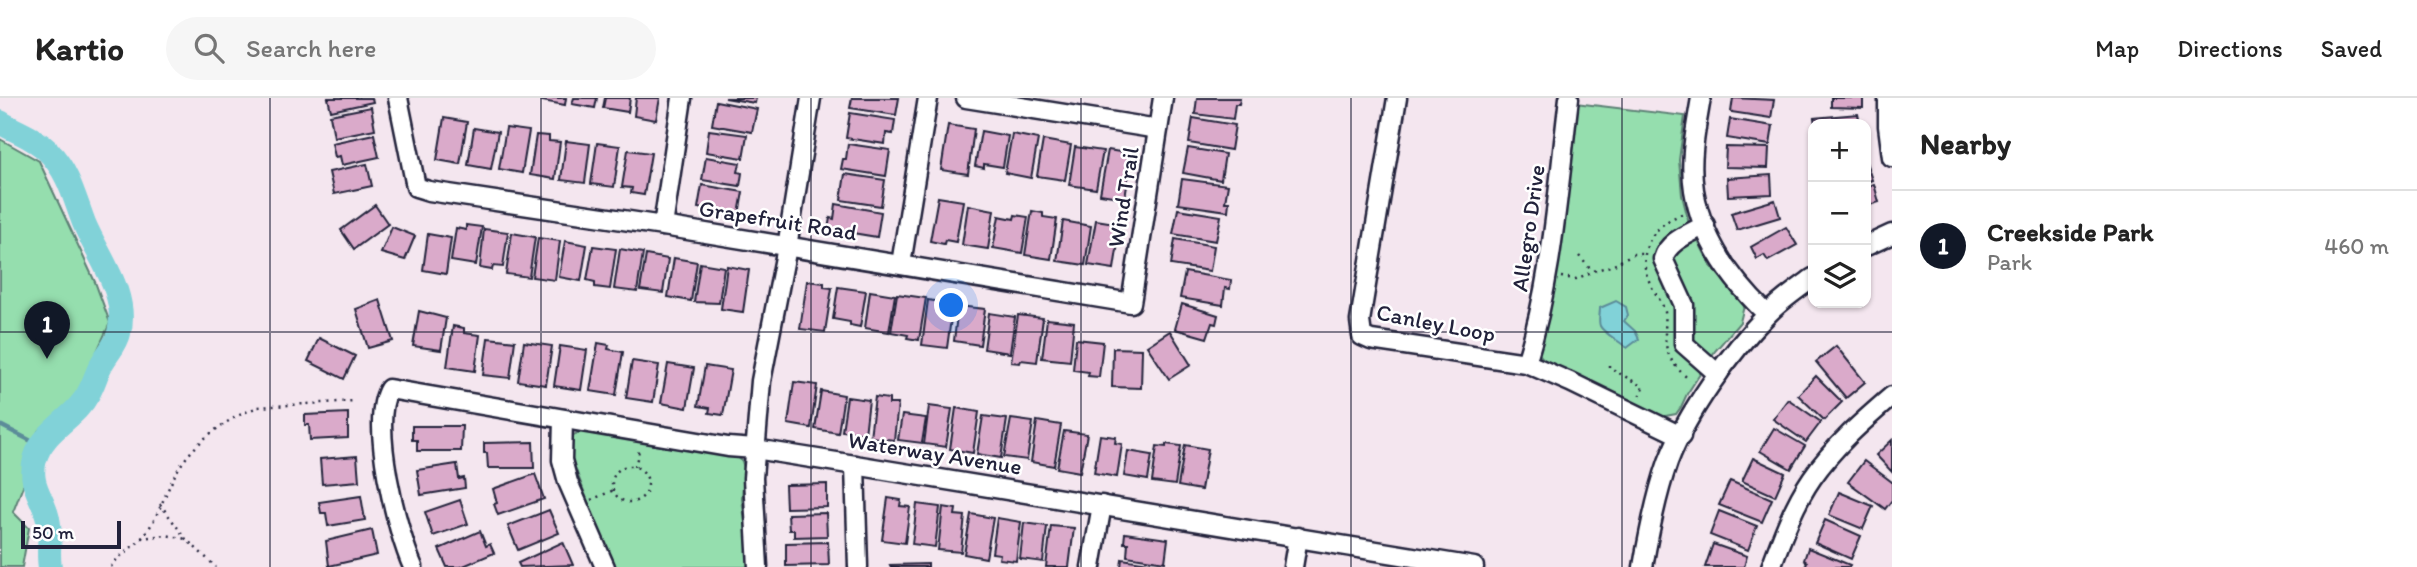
<!DOCTYPE html>
<html lang="en">
<head>
<meta charset="utf-8">
<style>
	:root { --surface:#fff; --page:#f6f6f6; --text:#222; --muted:#767676; --line:#e0e0e0; --accent:#111827 }
	body { margin:0; font-family:Itim,sans-serif; background:var(--page); color:var(--text) }
	.controls { position:absolute; right:21px; top:21px; display:grid; overflow:hidden; border-radius:14px; box-shadow:0 2px 5px #0004 }
	.controls button { width:63px; height:63px; display:grid; place-items:center; padding:0; border:0; border-bottom:2px solid var(--line); background:var(--surface); color:var(--text); font:35px sans-serif }
	.scale { position:absolute; left:21px; bottom:18px; width:100px; box-sizing:border-box; padding-left:7px; border:4px solid #22223b; border-top:0; font-size:19px; line-height:24px; white-space:nowrap; color:#22223b; -webkit-text-stroke:5px #fff; paint-order:stroke }
	.you { position:absolute; left:952px; top:208px; width:24px; height:24px; margin:-18px; border:5px solid #fff; border-radius:50%; background:#1a73e8; box-shadow:0 0 0 10px #1a73e833 }
	.badge { display:grid; place-items:center; width:46px; height:46px; border-radius:50%; background:var(--accent); color:#fff; font-size:23px; font-weight:700 }
	.pin { position:absolute; translate:-50% -58px; filter:drop-shadow(0 2px 4px #0008) }
	.pin::after { content:''; position:absolute; top:37px; width:24px; height:21px; background:inherit; clip-path:polygon(0 0,100% 0,50% 100%) }
	.list { margin:0; padding:0; list-style:none }
	h2 { display:flex; justify-content:space-between; align-items:center; height:91px; margin:0; padding:0 28px; font-size:30px }
	h2 small { font-size:23px; font-weight:400; color:var(--muted) }
	.list li { display:grid; grid-template-columns:46px 1fr auto; gap:21px; align-items:center; box-sizing:border-box; height:112px; padding:0 28px; border-top:2px solid var(--line) }
	.list b { display:block; font-size:26px; white-space:nowrap }
	.list p { margin:0; font-size:23px; white-space:nowrap; color:var(--muted) }
	.list em { font-size:23px; font-style:normal; color:var(--muted) }
	.icon { flex:none; width:38px; height:38px; fill:none; stroke:currentColor; stroke-width:2; stroke-linecap:round; stroke-linejoin:round }
	.map { position:relative; flex:none; width:1892px; height:469px; overflow:hidden }
	header { display:flex; align-items:center; gap:42px; box-sizing:border-box; height:98px; padding:0 35px; background:var(--surface); border-bottom:2px solid var(--line) }
	header strong { font-size:33px }
	nav { display:flex; gap:38px; margin-inline-start:auto; font-size:24px }
	.search { width:490px; height:63px; background:var(--page); display:flex; align-items:center; gap:18px; box-sizing:border-box; padding:0 24px; border-radius:38px; color:var(--muted); font-size:26px }
	main { display:flex }
	aside { flex:1; background:var(--surface) }
	.map>svg:first-child { display:block }
	.green { fill:#95deae; stroke:#5c8074; stroke-width:2 }
	.water { fill:#81d2d8; stroke:#5b8c99; stroke-width:2 }
	.lines { fill:none; stroke-linecap:round; stroke-linejoin:round }
	.stream { stroke:#5b8c99; stroke-width:4.5 }
	.river { stroke:#81d2d8; stroke-width:24 }
	.building { fill:#daaaca; stroke:#22223b; stroke-width:2 }
	.minor-casing { stroke:#22223b; stroke-width:23 }
	.path { stroke:#22223b; stroke-width:2.5; stroke-dasharray:2 5; stroke-linecap:butt }
	.minor { stroke:#fff; stroke-width:18 }
	.grid { fill:none; stroke:#22223b; stroke-width:2; stroke-opacity:0.55 }
	.labels { text-anchor:middle; dominant-baseline:central; stroke-width:5; stroke-linejoin:round; paint-order:stroke }
	.street-label { font-size:23px; fill:#22223b; stroke:#fff }
</style>
</head>
<body>
<header>
<strong>Kartio</strong>
<div class="search"><svg class="icon" aria-label="search" viewBox="0 0 24 24"><circle cx="10" cy="10" r="6"/><path d="M15 15l6 6"/></svg>Search here</div>
<nav><a>Map</a><a>Directions</a><a>Saved</a></nav>
</header>
<main>
<div class="map">
<svg width="1892" height="469" viewBox="0 0 1892 469">
	<rect width="100%" height="100%" fill="#f4e6ef"/>
	<filter id="ink" filterUnits="userSpaceOnUse"><feTurbulence type="fractalNoise" baseFrequency=".0143" numOctaves="2"/><feDisplacementMap in="SourceGraphic" scale="14" xChannelSelector="R" yChannelSelector="G"/><feConvolveMatrix kernelMatrix="1 2 1 2 8 2 1 2 1" color-interpolation-filters="sRGB"/></filter>
	<g filter="url(#ink)">
		<g class="green">
			<polygon points="1575,5 1685,18 1679,62 1682,97 1689,125 1711,168 1744,208 1740,224 1715,253 1687,296 1681,309 1676,316 1660,319 1547,265 1538,255 1538,246 1553,196"/>
			<polygon points="0,41 39,63 95,184 110,225 77,297 38,333 26,380 13,414 29,430 22,469 0,469"/>
			<polygon points="586,332 735,357 742,363 744,370 742,401 751,469 613,469 572,362 569,347 573,337"/>
		</g>
		<path class="water" d="M1616 203 1626 209 1628 217 1624 223 1635 233 1639 241 1627 250C1621 244 1603 235 1600 228 1598 223 1600 215 1600 210Z"/>
		<g class="lines">
			<polyline class="stream" points="0,327 41,348"/>
			<path class="river" d="M0 24C16 34 36 40 49 54 69 75 74 99 84 125 98 159 129 196 119 235 117 246 106 257 101 267 96 276 94 286 88 296 75 321 43 332 35 361 28 388 43 398 48 421 52 437 47 453 50 469"/>
		</g>
		<g class="building">
			<polygon points="328,0 372,0 373,4 331,13"/>
			<polygon points="542,0 566,0 565,7 542,3"/>
			<polygon points="574,0 597,0 595,10 572,6"/>
			<polygon points="605,0 630,0 628,14 603,10"/>
			<polygon points="636,0 660,0 656,22 634,18"/>
			<polygon points="725,0 756,0 755,5"/>
			<polygon points="852,0 899,0 896,17 850,10"/>
			<polygon points="1197,0 1240,0 1239,6 1235,6 1233,21 1195,16"/>
			<polygon points="1733,0 1774,2 1771,20 1731,14"/>
			<polygon points="1831,0 1863,0 1863,10 1831,9"/>
			<polygon points="716,3 757,11 752,34 712,27"/>
			<polygon points="371,9 375,31 334,39 330,17"/>
			<polygon points="850,15 895,22 893,36 886,35 885,46 846,40"/>
			<polygon points="1858,16 1860,26 1815,26 1814,20"/>
			<polygon points="444,20 467,24 460,66 437,62"/>
			<polygon points="1193,20 1235,27 1231,52 1189,45"/>
			<polygon points="1730,21 1773,28 1770,47 1727,40"/>
			<polygon points="948,27 974,31 968,76 941,72"/>
			<polygon points="474,30 498,34 491,71 468,67"/>
			<polygon points="506,30 529,33 522,75 499,71"/>
			<polygon points="709,32 747,37 743,60 706,54"/>
			<polygon points="981,33 1008,38 1003,69 984,66 984,70 975,68"/>
			<polygon points="374,36 379,59 342,67 340,58 335,59 332,45"/>
			<polygon points="1012,36 1038,41 1031,80 1005,75"/>
			<polygon points="536,37 549,38 549,43 560,44 555,81 530,77"/>
			<polygon points="1043,42 1071,47 1065,82 1037,78"/>
			<polygon points="566,43 590,46 585,85 561,82"/>
			<polygon points="597,45 620,48 614,89 591,86"/>
			<polygon points="848,46 890,52 886,78 841,71 843,61 846,61"/>
			<polygon points="1075,49 1103,53 1096,91 1069,87"/>
			<polygon points="1726,49 1769,50 1768,70 1725,69"/>
			<polygon points="1188,50 1225,56 1221,82 1183,75"/>
			<polygon points="628,52 651,55 644,97 631,95 632,90 622,89"/>
			<polygon points="1108,52 1132,56 1125,100 1100,96"/>
			<polygon points="706,59 740,65 738,74 742,75 740,88 702,82"/>
			<polygon points="1866,64 1872,82 1866,84"/>
			<polygon points="367,66 372,88 334,96 329,74"/>
			<polygon points="845,76 885,82 881,108 841,102"/>
			<polygon points="1771,77 1772,96 1728,98 1727,80"/>
			<polygon points="1182,81 1228,87 1225,104 1229,104 1228,113 1178,106"/>
			<polygon points="1874,86 1879,104 1866,108 1866,89"/>
			<polygon points="702,87 743,94 739,116 698,110"/>
			<polygon points="938,99 963,103 956,144 945,142 944,146 930,143"/>
			<polygon points="1775,102 1780,119 1737,132 1731,115"/>
			<polygon points="836,106 881,114 877,139 828,131 830,120 834,121"/>
			<polygon points="375,107 388,126 354,151 341,132"/>
			<polygon points="968,107 994,112 988,151 962,147"/>
			<polygon points="1178,111 1221,118 1216,143 1173,136"/>
			<polygon points="1032,113 1043,115 1043,119 1057,121 1051,161 1025,157"/>
			<polygon points="1015,117 1028,119 1022,155 993,150 999,118 1014,121"/>
			<polygon points="1096,122 1121,126 1114,171 1088,167"/>
			<polygon points="1063,123 1091,128 1085,167 1057,163"/>
			<polygon points="466,127 482,129 476,167 451,163 456,130 466,132"/>
			<polygon points="392,129 415,138 405,162 381,155"/>
			<polygon points="1786,129 1797,147 1768,163 1764,157 1757,161 1751,149"/>
			<polygon points="484,131 508,134 503,169 493,168 492,172 480,170"/>
			<polygon points="512,135 535,139 529,179 506,176"/>
			<polygon points="428,136 451,140 446,176 423,172"/>
			<polygon points="538,140 560,143 555,182 532,179"/>
			<polygon points="1175,141 1214,148 1210,173 1171,167"/>
			<polygon points="565,143 587,147 581,183 559,179"/>
			<polygon points="593,148 616,151 610,191 595,189 595,184 587,182"/>
			<polygon points="620,151 643,155 637,194 614,191"/>
			<polygon points="646,157 668,161 663,195 640,192"/>
			<polygon points="674,160 697,164 691,203 668,199"/>
			<polygon points="700,165 724,169 719,205 694,204"/>
			<polygon points="727,168 749,172 743,214 721,211"/>
			<polygon points="1185,174 1231,182 1230,191 1225,190 1223,207 1180,200"/>
			<polygon points="807,183 824,185 824,189 832,190 825,234 800,231"/>
			<polygon points="838,189 866,193 860,229 850,227 850,224 833,221"/>
			<polygon points="870,193 895,197 889,234 865,230"/>
			<polygon points="897,196 926,200 919,242 907,240 908,237 891,234"/>
			<polygon points="380,202 393,243 368,250 356,211"/>
			<polygon points="928,202 953,206 947,250 922,247"/>
			<polygon points="1182,206 1218,217 1216,226 1212,225 1207,240 1175,231"/>
			<polygon points="958,208 985,211 980,247 954,243"/>
			<polygon points="419,213 446,220 441,252 413,248"/>
			<polygon points="989,215 1015,219 1010,255 984,251"/>
			<polygon points="1018,217 1043,220 1037,264 1021,262 1020,265 1011,264"/>
			<polygon points="1047,221 1074,224 1070,263 1042,260"/>
			<polygon points="453,228 464,230 464,235 480,237 475,273 447,269"/>
			<polygon points="1170,233 1191,267 1169,281 1147,248"/>
			<polygon points="319,240 355,258 344,281 308,263"/>
			<polygon points="488,240 515,243 510,280 483,277"/>
			<polygon points="1076,241 1103,244 1099,279 1088,278 1089,274 1073,272"/>
			<polygon points="524,244 552,248 546,287 518,283"/>
			<polygon points="598,245 609,247 608,251 623,254 616,297 590,293"/>
			<polygon points="560,248 587,252 581,292 554,288"/>
			<polygon points="1836,248 1865,284 1846,300 1816,264"/>
			<polygon points="1113,250 1142,251 1141,290 1112,289"/>
			<polygon points="632,263 659,267 653,304 626,300"/>
			<polygon points="668,266 694,270 687,310 661,305"/>
			<polygon points="705,268 731,272 723,317 709,315 710,310 698,308"/>
			<polygon points="1816,278 1842,304 1824,322 1798,297"/>
			<polygon points="794,284 817,287 811,330 788,326"/>
			<polygon points="821,293 844,297 838,335 815,331"/>
			<polygon points="847,299 869,302 865,336 842,333"/>
			<polygon points="875,299 889,301 889,306 898,306 894,342 870,339"/>
			<polygon points="1788,301 1821,324 1806,344 1773,321"/>
			<polygon points="929,308 952,311 946,349 924,346"/>
			<polygon points="956,310 979,314 973,355 950,351"/>
			<polygon points="348,315 348,340 310,342 309,327 305,327 305,317"/>
			<polygon points="902,317 926,320 922,345 898,342"/>
			<polygon points="983,318 1007,321 1001,360 977,356"/>
			<polygon points="1011,321 1033,324 1027,362 1004,359"/>
			<polygon points="1037,323 1061,327 1054,368 1031,364"/>
			<polygon points="412,328 462,328 461,353 417,353 417,342 412,342"/>
			<polygon points="1774,330 1805,348 1791,371 1760,353"/>
			<polygon points="1064,333 1087,336 1080,374 1057,370"/>
			<polygon points="1100,337 1116,339 1115,345 1122,346 1117,379 1094,375"/>
			<polygon points="1892,342 1892,374 1876,357"/>
			<polygon points="533,344 534,370 488,370 487,355 484,355 484,345"/>
			<polygon points="1166,346 1181,348 1175,387 1152,384 1157,348 1166,349"/>
			<polygon points="1185,347 1208,351 1201,392 1178,388"/>
			<polygon points="1128,353 1152,357 1148,382 1124,378"/>
			<polygon points="357,358 359,383 322,386 320,361"/>
			<polygon points="1753,360 1785,375 1775,398 1742,383"/>
			<polygon points="1864,363 1892,384 1892,402 1885,411 1848,384"/>
			<polygon points="457,366 459,381 464,380 465,390 421,397 417,372"/>
			<polygon points="535,376 544,401 498,417 494,406 497,405 493,391"/>
			<polygon points="1730,383 1772,401 1762,424 1719,407"/>
			<polygon points="827,386 827,409 786,410 785,387"/>
			<polygon points="1839,394 1873,408 1863,431 1829,417"/>
			<polygon points="361,398 365,422 328,428 326,415 321,415 319,404"/>
			<polygon points="888,400 901,402 900,408 910,409 905,445 882,442"/>
			<polygon points="460,402 468,426 433,438 425,414"/>
			<polygon points="917,406 940,409 935,449 912,446"/>
			<polygon points="943,409 956,411 955,417 965,418 961,454 938,452"/>
			<polygon points="549,412 559,435 518,452 508,428"/>
			<polygon points="1719,413 1757,428 1748,452 1710,437"/>
			<polygon points="826,415 827,438 794,439 794,432 789,432 788,416"/>
			<polygon points="971,416 993,420 986,460 964,456"/>
			<polygon points="997,420 1021,424 1016,463 999,461 1000,456 992,455"/>
			<polygon points="1825,422 1861,438 1851,461 1815,445"/>
			<polygon points="1024,425 1047,428 1043,464 1020,461"/>
			<polygon points="1051,428 1074,430 1069,469 1046,469"/>
			<polygon points="372,432 377,457 329,468 326,443"/>
			<polygon points="480,433 486,448 490,446 494,455 461,469 447,469 439,451"/>
			<polygon points="1125,435 1168,441 1165,464 1127,458 1128,445 1124,445"/>
			<polygon points="563,444 573,467 520,469 518,465"/>
			<polygon points="828,444 829,467 786,468 786,445"/>
			<polygon points="1713,446 1747,458 1744,469 1705,469"/>
			<polygon points="1808,450 1850,467 1849,469 1805,469 1807,464 1804,462"/>
			<polygon points="1122,461 1163,467 1163,469 1121,469"/>
			<polygon points="928,466 928,469 891,469 890,467"/>
		</g>
		<g class="lines">
			<g class="minor-casing">
				<g id="minor">
					<polyline points="398,0 416,89 429,93 663,128 1131,205 1163,0"/>
					<polyline points="966,0 1158,31"/>
					<polyline points="1397,0 1360,223 1362,238 1371,242 1526,265 1570,284 1681,338"/>
					<path d="M1701 0C1696 30 1689 61 1694 92 1702 141 1732 183 1767 216"/>
					<polyline points="1888,0 1888,28 1892,59"/>
					<path d="M1705 127C1689 136 1668 143 1663 161L1684 207V246L1718 276"/>
					<polyline points="663,128 682,0"/>
					<polyline points="1866,148 1892,136"/>
					<polyline points="901,166 928,0"/>
					<path d="M1526 265C1553 179 1558 89 1569 0"/>
					<polyline points="563,321 562,362 568,384 605,469"/>
					<polyline points="855,367 858,469"/>
					<path d="M413 469C397 434 369 324 389 291L728 349 755 351 855 367 1474 469"/>
					<polyline points="758,469 753,380 761,283 787,149 811,0"/>
					<polyline points="1091,469 1102,407"/>
					<polyline points="1293,469 1298,439"/>
					<path d="M1643 469C1649 434 1656 398 1668 364 1686 316 1731 253 1767 217 1780 203 1798 191 1813 180"/>
					<path d="M1771 469C1782 439 1794 406 1812 380 1834 348 1863 323 1892 298"/>
				</g>
			</g>
			<g class="path">
				<path d="M1682 116C1652 127 1635 155 1650 185 1654 195 1662 203 1665 214 1666 221 1665 229 1665 236 1665 257 1674 269 1690 282"/>
				<polyline points="1579,158 1592,173"/>
				<polyline points="1561,179 1576,181 1596,172 1614,167 1632,156 1644,156"/>
				<polyline points="1609,267 1609,269 1643,289 1639,299"/>
				<circle cx="630" cy="386" r="18"/>
				<polyline points="635,369 639,352"/>
				<polyline points="591,402 614,392"/>
				<polyline points="160,406 186,441 216,469"/>
				<polyline points="141,440 166,437 186,441"/>
				<path d="M111 469C120 455 136 449 146 435 158 418 165 396 175 377 191 346 225 321 258 309L355 303"/>
			</g>
			<use href="#minor" class="minor"/>
		</g>
	</g>
	<path class="grid" d="M270 0V469M541 0V469M811 0V469M1081 0V469M1351 0V469M1622 0V469M0 234H1892"/>
	<g class="labels">
		<g class="street-label">
			<text transform="translate(1123 99) rotate(-81)">Wind Trail</text>
			<text transform="translate(778 122) rotate(9)">Grapefruit Road</text>
			<text transform="translate(1528 130) rotate(-82)">Allegro Drive</text>
			<text transform="translate(1436 225) rotate(11)">Canley Loop</text>
			<text transform="translate(935 355) rotate(9)">Waterway Avenue</text>
		</g>
	</g>
</svg>
<div class="controls">
<button>+</button>
<button>−</button>
<button><svg class="icon" aria-label="layers" viewBox="0 0 24 24"><path d="M12 4l9 5-9 5-9-5zM3 14l9 5 9-5"/></svg></button>
</div>
<div class="scale">50 m</div>
<div class="you"></div>
<div class="pin badge" style="left:47px;top:261px">1</div>
</div>
<aside>
<h2>Nearby<small></small></h2>
<ul class="list">
<li><span class="badge">1</span><div><b>Creekside Park</b><p>Park</p></div><em>460 m</em></li>
</ul>
</aside>
</main>
</body>
</html>
